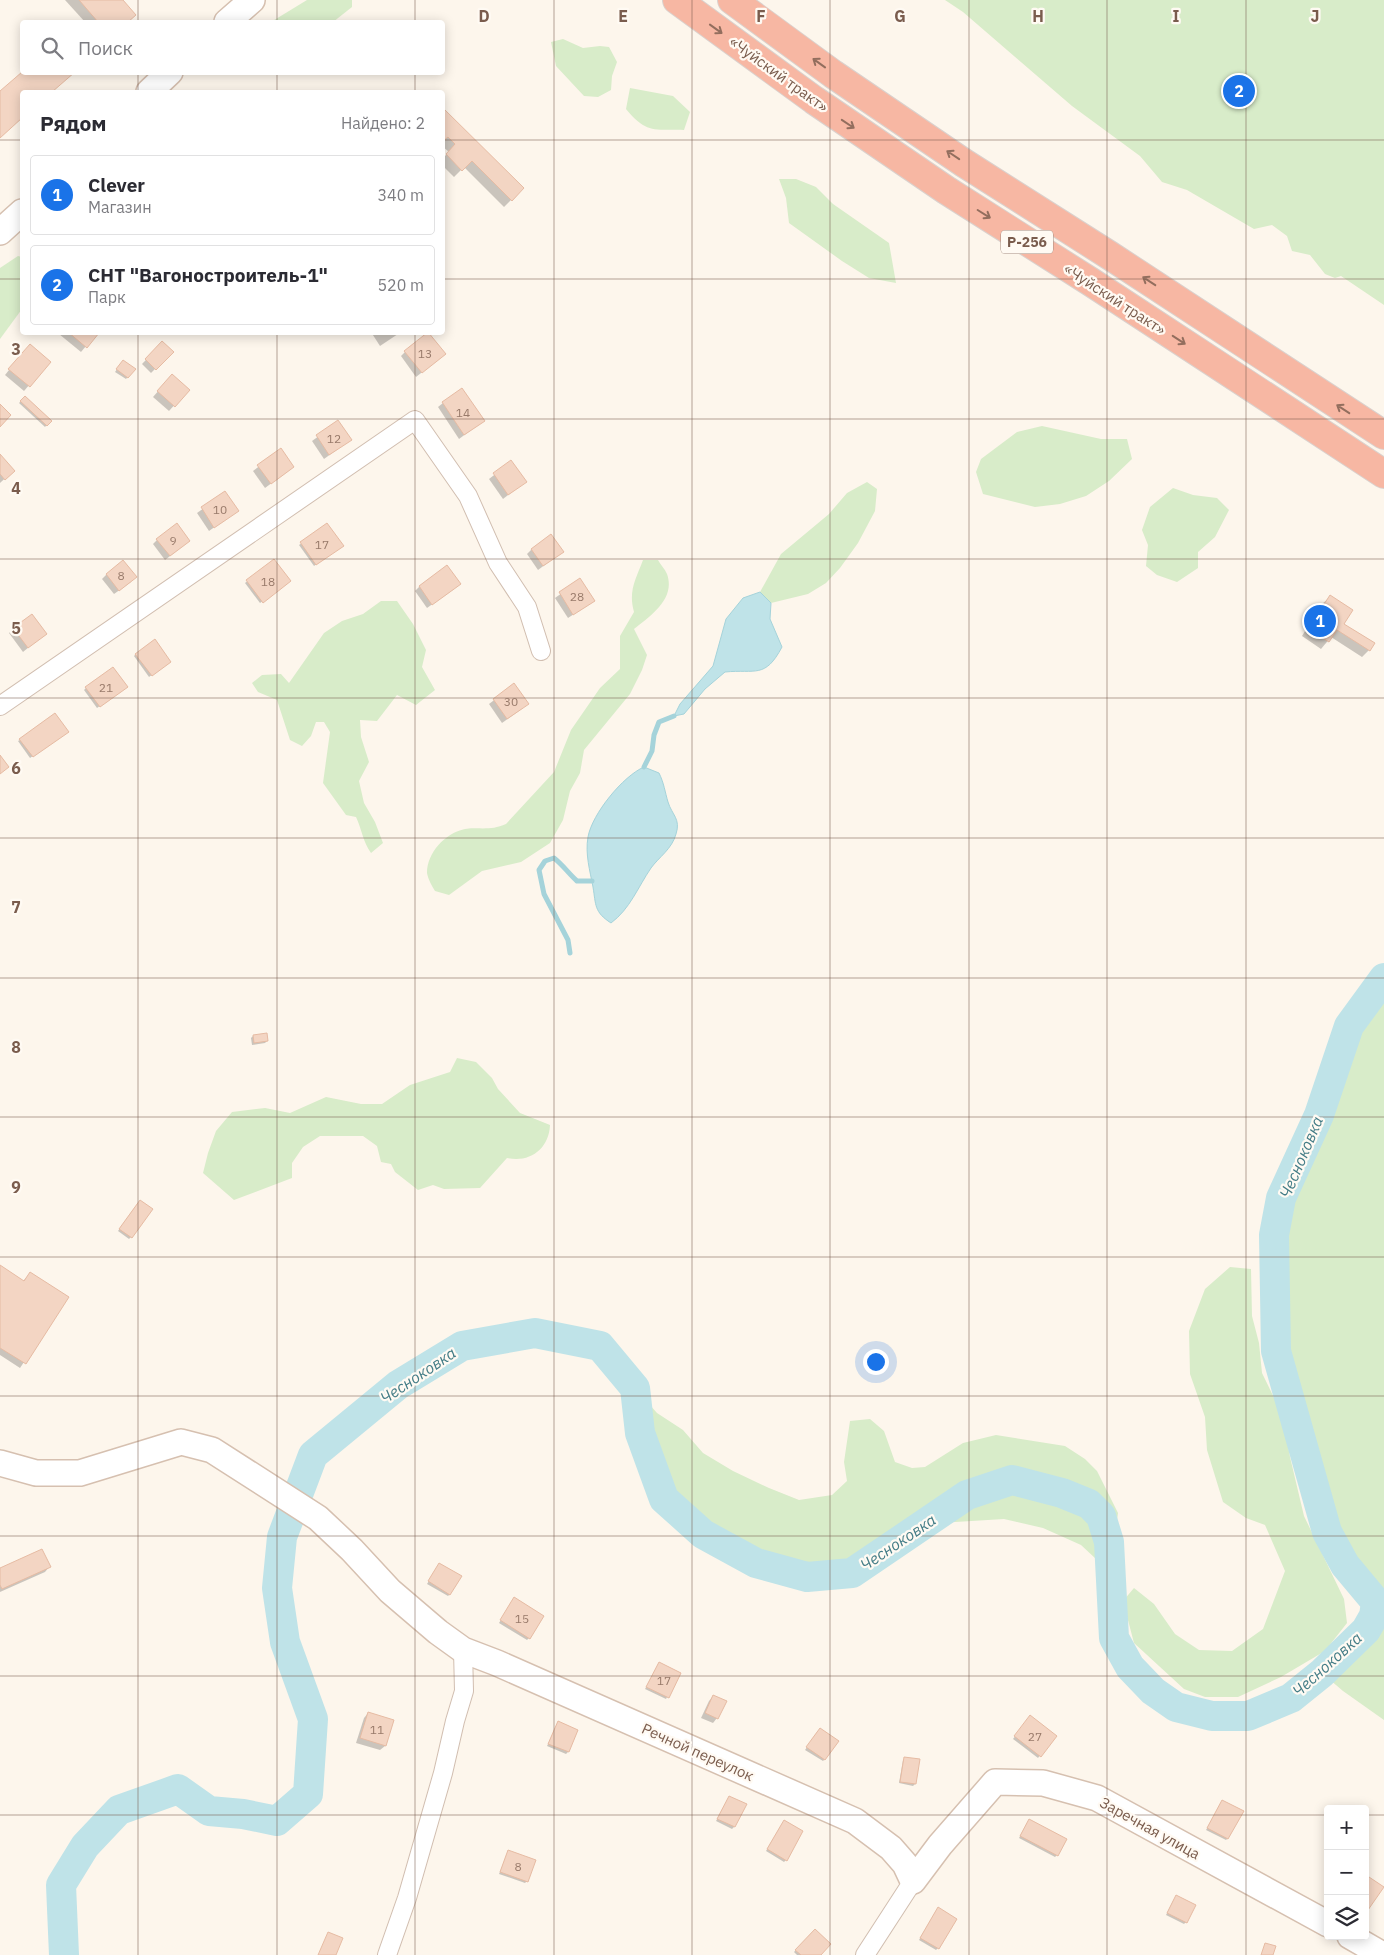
<!DOCTYPE html>
<html lang="ru">
<head>
<meta charset="utf-8">
<style>
	:root { --surface:#fff; --page:#f7f7f7; --text:#2b2b33; --muted:#7c7c81; --line:#e1e1e2; --accent:#1a73e8 }
	body { margin:0; font-family:"IBM Plex Sans",sans-serif; background:var(--page); color:var(--text) }
	.controls { position:absolute; right:15px; bottom:15px; display:grid; overflow:hidden; border-radius:5px; box-shadow:0 2px 12px #0003 }
	.controls button { width:45px; height:45px; display:grid; place-items:center; padding:0; border:0; border-bottom:1px solid var(--line); background:var(--surface); color:var(--text); font:25px sans-serif }
	.you { position:absolute; left:875px; top:1361px; width:18px; height:18px; margin:-12px; border:4px solid #fff; border-radius:50%; background:#1a73e8; box-shadow:0 0 0 8px #1a73e833 }
	.badge { display:grid; place-items:center; width:32px; height:32px; border-radius:50%; background:var(--accent); color:#fff; font-size:16px; font-weight:700 }
	.pin { position:absolute; translate:-50% -50%; border:2px solid #fff; box-shadow:0 1px 5px #0006 }
	.list { margin:0; padding:0; list-style:none }
	h2 { display:flex; justify-content:space-between; align-items:center; height:65px; margin:0; padding:0 20px; font-size:21px }
	h2 small { font-size:16px; font-weight:400; color:var(--muted) }
	.list li { display:grid; grid-template-columns:32px 1fr auto; gap:15px; align-items:center; box-sizing:border-box; height:80px; margin:0 10px 10px; padding:0 10px; border:1px solid var(--line); border-radius:5px }
	.list b { display:block; font-size:19px; white-space:nowrap }
	.list p { margin:0; font-size:16px; white-space:nowrap; color:var(--muted) }
	.list em { font-size:16px; font-style:normal; color:var(--muted) }
	.icon { flex:none; width:28px; height:28px; fill:none; stroke:currentColor; stroke-width:2; stroke-linecap:round; stroke-linejoin:round }
	.map { position:relative; flex:none; width:1384px; height:1955px; overflow:hidden }
	.search { position:absolute; background:var(--surface); box-shadow:0 2px 12px #0003; left:20px; top:20px; width:425px; height:55px; display:flex; align-items:center; gap:12px; box-sizing:border-box; padding:0 18px; border-radius:5px; color:var(--muted); font-size:19px }
	.panel { position:absolute; background:var(--surface); box-shadow:0 2px 12px #0003; left:20px; top:90px; width:425px; height:245px; border-radius:5px }
	.map>svg:first-child { display:block }
	.green { fill:#d8ecc9 }
	.water { fill:#bfe3e8; stroke:#a5d3da }
	.shadow { fill:#0003 }
	.lines { fill:none; stroke-linecap:round; stroke-linejoin:round }
	.stream { stroke:#a5d3da; stroke-width:5 }
	.river { stroke:#bfe3e8; stroke-width:30 }
	.building { fill:#f3d5c3; stroke:#e6bba3 }
	.street-casing { stroke:#d1beb0; stroke-width:20 }
	.secondary-casing { stroke:#d6c0b0; stroke-width:28 }
	.highway-casing { stroke:#dad1cd; stroke-width:30 }
	.street { stroke:#fff; stroke-width:18 }
	.secondary { stroke:#fff; stroke-width:25 }
	.highway { stroke:#f7b7a3; stroke-width:28 }
	.oneway { stroke:#936e5e }
	.grid { fill:none; stroke:#7a5c4d; stroke-width:1; stroke-opacity:0.55 }
	.labels { text-anchor:middle; dominant-baseline:central; stroke-width:4.5; stroke-linejoin:round; paint-order:stroke }
	.number-label { font-size:12px; fill:#987a6a }
	.shield { fill:#fffaf3; stroke:#a28b7f; stroke-width:1 }
	.shield-label { font-size:14px; font-weight:bold; fill:#7a5c4d }
	.street-label { font-size:15px; fill:#7a5c4d; stroke:#fffaf3 }
	.water-label { font-size:16px; font-style:italic; fill:#437c86; stroke:#fffaf3 }
	.grid-label { font-size:16px; text-anchor:middle; font-weight:bold; fill:#7a5c4d; stroke:#fffaf3; stroke-width:4.5; stroke-linejoin:round; paint-order:stroke }
</style>
</head>
<body>
<div class="map">
<svg width="1384" height="1955" viewBox="0 0 1384 1955">
	<rect width="100%" height="100%" fill="#fdf6ec"/>
	<g class="green">
		<polygon points="307,0 352,0 352,7 333,22 271,22"/>
		<polygon points="945,0 1384,0 1384,305 1341,276 1335,278 1325,274 1310,255 1292,251 1287,236 1272,225 1254,229 1187,190 1162,182 1140,156 1072,106 963,12"/>
		<polygon points="563,39 583,48 600,46 609,47 617,62 612,76 611,90 598,97 584,96 556,66 551,42"/>
		<path d="M630 88 673 96 690 112 684 130C653 129 647 134 626 109Z"/>
		<polygon points="779,179 796,179 816,187 833,204 889,243 896,283 869,278 842,261 789,223 786,198"/>
		<polygon points="18,256 22,257 22,309 0,339 0,268"/>
		<polygon points="1042,426 1101,439 1127,439 1132,459 1109,481 1086,496 1060,504 1035,507 983,494 976,472 981,459 1017,432"/>
		<polygon points="867,482 877,489 875,511 858,543 840,568 826,583 808,594 771,603 760,592 781,554 829,514 847,493"/>
		<polygon points="1173,488 1193,495 1217,498 1229,510 1215,537 1198,552 1198,568 1177,582 1157,575 1146,566 1148,545 1142,530 1150,507"/>
		<path d="M643 560H658C660 564 665 569 667 574 676 599 650 616 634 629L647 655 642 670 630 694 584 750 580 773 570 791 563 820 550 843 521 862 482 871 449 895 435 891C432 886 428 879 427 873 427 853 445 833 465 829 480 827 491 831 506 824L554 772 571 730 600 688 620 669V636L634 612C628 591 636 579 643 560Z"/>
		<path d="M381 601H397L413 624 426 650 422 667 435 690 416 705 397 695 377 721 360 720 361 737 369 762 359 781 364 803 375 822 383 843 371 853C363 842 362 830 356 817L346 815 323 783 330 732 324 722H316L311 736 302 746 290 740 277 700 258 692 252 683 262 675 281 674 289 683 324 633 342 621 363 614Z"/>
		<polygon points="1384,978 1384,1720 1343,1691 1322,1673 1366,1630 1374,1616 1376,1602 1345,1565 1327,1532 1276,1351 1274,1235 1281,1198 1319,1115 1349,1026"/>
		<path d="M457 1058 476 1062 492 1078 498 1089 520 1113 550 1125C549 1149 530 1163 507 1158L480 1188 444 1189 433 1185 418 1190 395 1172 391 1164 381 1162 377 1146 363 1136H320L303 1147 292 1163V1178L234 1200 203 1173 208 1153 216 1131 232 1112 265 1108 290 1113 326 1097 361 1104H382L410 1085 450 1072Z"/>
		<polygon points="1230,1267 1251,1269 1252,1316 1259,1343 1262,1373 1283,1416 1290,1457 1304,1516 1344,1599 1347,1623 1325,1651 1281,1677 1238,1697 1205,1697 1184,1689 1134,1643 1123,1601 1134,1588 1154,1604 1175,1634 1199,1650 1232,1651 1263,1629 1285,1571 1265,1525 1246,1518 1223,1502 1207,1450 1205,1417 1190,1374 1189,1331 1205,1289"/>
		<polygon points="635,1388 657,1413 683,1430 703,1453 733,1471 769,1488 799,1500 832,1495 847,1481 844,1462 850,1421 870,1419 884,1431 895,1462 912,1468 925,1467 963,1443 996,1435 1065,1446 1085,1459 1097,1471 1118,1513 1110,1572 1081,1545 1043,1528 1004,1519 923,1524 852,1573 807,1577 756,1563 703,1534 664,1499 640,1433"/>
	</g>
	<g class="water">
		<path d="M760 592 771 603 770 619 782 647C765 679 756 669 725 672L705 689 684 714 674 716 680 704 713 666 726 619 743 598Z"/>
		<path d="M644 767 659 773C664 783 665 792 668 802 672 815 681 819 676 834 672 849 659 857 651 868 638 887 630 909 611 923 594 912 596 905 593 887 590 871 585 854 588 837 592 814 623 776 644 767Z"/>
	</g>
	<g class="shadow">
		<polygon points="65,0 122,0 135,15 127,22 85,22"/>
		<polygon points="74,72 51,92 22,92 22,118 0,137 0,93"/>
		<polygon points="442,108 523,188 504,207 464,167 454,177 442,165 442,159 449,152 442,146"/>
		<polygon points="60,332 96,332 97,333 81,352 59,334"/>
		<polygon points="371,332 401,332 380,346"/>
		<polygon points="162,343 172,352 151,373 142,364"/>
		<polygon points="25,350 49,362 24,391 5,375"/>
		<polygon points="405,352 445,354 416,377 401,356"/>
		<polygon points="121,363 134,369 126,379 115,372"/>
		<polygon points="168,380 188,390 169,411 153,397"/>
		<polygon points="25,397 50,421 45,427 19,403"/>
		<polygon points="443,403 483,421 459,439 438,407"/>
		<polygon points="338,422 350,440 324,459 312,441"/>
		<polygon points="280,450 288,471 265,488 253,471"/>
		<polygon points="0,456 13,471 0,483"/>
		<polygon points="511,462 525,482 503,499 489,479"/>
		<polygon points="225,493 237,511 209,531 197,513"/>
		<polygon points="327,525 340,547 314,566 299,545"/>
		<polygon points="157,540 184,545 165,560 153,544"/>
		<polygon points="531,550 562,552 538,570 527,554"/>
		<polygon points="274,560 288,583 260,603 245,583"/>
		<polygon points="107,574 131,582 114,594 102,579"/>
		<polygon points="580,580 594,601 568,618 555,598"/>
		<polygon points="420,586 454,589 427,608 415,591"/>
		<polygon points="1330,597 1343,624 1369,650 1362,657 1331,637 1321,649 1302,636 1322,604"/>
		<polygon points="14,629 40,638 23,652 9,633"/>
		<polygon points="136,654 168,663 149,677 134,656"/>
		<polygon points="514,685 523,708 502,723 489,704"/>
		<polygon points="86,688 124,689 97,708 84,690"/>
		<polygon points="65,733 30,758 18,741 20,740"/>
		<polygon points="253,1036 267,1041 265,1043 252,1045 251,1038"/>
		<polygon points="138,1203 131,1237 129,1239 118,1231"/>
		<polygon points="0,1267 23,1281 30,1274 67,1298 20,1368 0,1355"/>
		<polygon points="438,1566 450,1594 448,1596 427,1584"/>
		<polygon points="49,1567 45,1572 0,1592 0,1569"/>
		<polygon points="513,1601 529,1638 527,1640 499,1623"/>
		<polygon points="659,1663 679,1673 666,1699 645,1689"/>
		<polygon points="713,1696 717,1718 713,1723 701,1718 709,1701"/>
		<polygon points="368,1713 392,1721 385,1746 380,1750 356,1743 364,1718"/>
		<polygon points="1028,1719 1055,1736 1038,1758 1013,1739"/>
		<polygon points="558,1723 568,1752 566,1754 547,1746"/>
		<polygon points="818,1731 824,1760 823,1761 805,1750"/>
		<polygon points="905,1758 915,1784 913,1786 899,1783 903,1760"/>
		<polygon points="729,1797 734,1827 732,1829 716,1821"/>
		<polygon points="1221,1803 1227,1839 1226,1840 1206,1830"/>
		<polygon points="1027,1823 1057,1855 1055,1857 1019,1838"/>
		<polygon points="782,1824 786,1860 784,1862 766,1851"/>
		<polygon points="508,1852 527,1881 525,1883 499,1874"/>
		<polygon points="1174,1899 1186,1922 1184,1924 1166,1915"/>
		<polygon points="936,1911 938,1948 936,1950 919,1940"/>
		<polygon points="815,1930 819,1955 797,1955 794,1952"/>
	</g>
	<g class="lines">
		<g class="stream">
			<polyline points="644,767 652,751 654,735 659,722 674,716"/>
			<path d="M570 953 568 940 544 894 539 870 545 861 554 858C563 865 569 874 577 881H592"/>
		</g>
		<polyline class="river" points="64,1955 61,1885 85,1846 119,1810 178,1789 209,1811 243,1814 277,1821 308,1794 313,1719 285,1642 277,1588 282,1537 313,1455 398,1385 462,1346 535,1333 600,1346 635,1388 640,1433 664,1499 703,1534 756,1563 807,1577 852,1573 967,1495 1012,1480 1062,1493 1089,1504 1101,1516 1109,1542 1114,1638 1130,1667 1153,1691 1176,1707 1212,1716 1248,1716 1291,1698 1322,1673 1366,1630 1374,1616 1376,1602 1345,1565 1327,1532 1276,1351 1274,1235 1281,1198 1319,1115 1349,1026 1384,978"/>
	</g>
	<g class="building">
		<polygon points="79,0 123,0 136,15 128,22 98,22"/>
		<polygon points="22,72 75,72 52,92 22,92 22,118 0,138 0,91"/>
		<polygon points="442,107 524,188 512,201 472,161 462,171 446,154 455,144 448,137 442,142"/>
		<polygon points="68,332 98,332 99,333 87,348"/>
		<polygon points="428,332 446,354 422,373 404,351"/>
		<polygon points="162,341 174,352 156,370 145,359"/>
		<polygon points="30,344 51,362 30,387 8,369"/>
		<polygon points="123,360 136,369 128,378 116,369"/>
		<polygon points="172,374 190,390 175,407 157,391"/>
		<polygon points="462,388 485,421 464,435 442,402"/>
		<polygon points="25,396 52,421 47,426 20,401"/>
		<polygon points="0,404 11,415 0,427"/>
		<polygon points="338,420 352,440 329,455 316,435"/>
		<polygon points="281,448 294,467 271,484 257,465"/>
		<polygon points="0,454 15,471 5,480 0,474"/>
		<polygon points="511,460 527,482 508,495 493,473"/>
		<polygon points="225,491 239,511 214,528 201,507"/>
		<polygon points="177,523 190,541 170,556 156,539"/>
		<polygon points="327,523 344,546 316,565 300,542"/>
		<polygon points="551,534 564,552 543,566 531,549"/>
		<polygon points="274,559 291,581 263,603 246,580"/>
		<polygon points="123,560 137,577 119,591 106,574"/>
		<polygon points="447,565 461,584 432,605 419,586"/>
		<polygon points="580,578 595,601 573,615 559,592"/>
		<polygon points="1330,595 1353,610 1344,624 1375,643 1370,651 1337,630 1329,642 1308,629"/>
		<polygon points="32,614 47,634 28,648 13,628"/>
		<polygon points="155,639 171,662 152,676 135,654"/>
		<polygon points="113,667 128,687 100,707 85,687"/>
		<polygon points="514,683 529,704 507,719 493,699"/>
		<polygon points="55,713 69,732 33,757 19,739"/>
		<polygon points="0,755 9,767 0,774"/>
		<polygon points="267,1033 268,1041 254,1043 253,1035"/>
		<polygon points="140,1200 153,1209 132,1238 119,1229"/>
		<polygon points="0,1265 24,1281 30,1272 69,1297 26,1364 0,1348"/>
		<polygon points="42,1549 51,1567 2,1589 0,1585 0,1568"/>
		<polygon points="439,1563 462,1576 450,1595 428,1581"/>
		<polygon points="514,1597 544,1616 530,1639 500,1620"/>
		<polygon points="659,1662 681,1673 669,1698 646,1687"/>
		<polygon points="713,1695 727,1701 718,1719 705,1713"/>
		<polygon points="368,1712 394,1720 386,1746 360,1738"/>
		<polygon points="1030,1715 1057,1736 1041,1757 1014,1736"/>
		<polygon points="558,1721 578,1730 569,1752 548,1744"/>
		<polygon points="820,1728 839,1741 825,1760 806,1747"/>
		<polygon points="904,1757 920,1759 916,1784 900,1782"/>
		<polygon points="729,1796 747,1804 735,1827 717,1819"/>
		<polygon points="1222,1800 1244,1811 1228,1839 1207,1828"/>
		<polygon points="1029,1819 1067,1839 1058,1856 1020,1836"/>
		<polygon points="784,1820 803,1831 787,1861 767,1849"/>
		<polygon points="508,1850 536,1860 528,1882 500,1872"/>
		<polygon points="1366,1875 1384,1887 1368,1910 1365,1908"/>
		<polygon points="1176,1895 1196,1905 1187,1923 1167,1913"/>
		<polygon points="938,1907 957,1919 939,1949 920,1938"/>
		<polygon points="815,1929 831,1944 821,1955 801,1955 795,1950"/>
		<polygon points="328,1932 343,1938 336,1955 318,1955"/>
		<polygon points="1265,1943 1276,1946 1273,1955 1261,1955"/>
	</g>
	<g class="lines">
		<g class="street-casing">
			<g id="street">
				<polyline points="0,706 415,420 468,496 498,563 527,607 541,651"/>
				<polyline points="387,1955 407,1898 443,1773 455,1721 464,1691 463,1650"/>
				<polyline points="865,1955 913,1881"/>
			</g>
		</g>
		<g class="secondary-casing">
			<g id="secondary">
				<polyline points="227,22 252,0"/>
				<polyline points="149,92 170,72"/>
				<polyline points="0,232 22,212"/>
				<polyline points="0,1463 36,1473 80,1473 181,1442 212,1450 318,1518 352,1550 390,1591 438,1632 463,1650 497,1663 855,1821 891,1848 905,1864 913,1881 940,1845 995,1782 1043,1783 1097,1798 1328,1924"/>
				<polyline points="1350,1936 1383,1955"/>
			</g>
		</g>
		<g class="highway-casing">
			<g id="highway">
				<polyline points="677,0 814,100 946,190 1091,282 1384,474"/>
				<polyline points="732,0 833,74 964,163 1109,255 1384,435"/>
			</g>
		</g>
		<use href="#street" class="street"/>
		<use href="#secondary" class="secondary"/>
		<use href="#highway" class="highway"/>
	</g>
	<defs><path id="oneway-shaft" d="M-6 0H5M1.5-3L5.5 0L1.5 3" fill="none" stroke-width="1.6" stroke-linecap="round" stroke-linejoin="round" transform="scale(1.25)"/></defs>
	<g class="oneway">
		<use href="#oneway-shaft" transform="translate(716 29) rotate(36)"/>
		<use href="#oneway-shaft" transform="translate(819 63) rotate(-144)"/>
		<use href="#oneway-shaft" transform="translate(848 124) rotate(34)"/>
		<use href="#oneway-shaft" transform="translate(953 155) rotate(-146)"/>
		<use href="#oneway-shaft" transform="translate(984 214) rotate(32)"/>
		<use href="#oneway-shaft" transform="translate(1149 281) rotate(-147)"/>
		<use href="#oneway-shaft" transform="translate(1179 340) rotate(33)"/>
		<use href="#oneway-shaft" transform="translate(1343 409) rotate(-147)"/>
	</g>
	<path class="grid" d="M138 0V22M277 0V22M415 0V22M554 0V1955M692 0V1955M830 0V1955M969 0V1955M1107 0V1955M1246 0V1955M138 72V92M277 72V92M415 72V92M0 140H22M442 140H1384M0 279H22M442 279H1384M138 332V1955M277 332V1955M415 332V1955M0 419H1384M0 559H1384M0 698H1384M0 838H1384M0 978H1384M0 1117H1384M0 1257H1384M0 1396H1384M0 1536H1384M0 1676H1384M0 1815H1328M1365 1815H1384"/>
	<g class="labels">
		<g class="number-label">
			<text x="425" y="353">13</text>
			<text x="463" y="412">14</text>
			<text x="334" y="438">12</text>
			<text x="220" y="509">10</text>
			<text x="173" y="540">9</text>
			<text x="322" y="544">17</text>
			<text x="121" y="575">8</text>
			<text x="268" y="581">18</text>
			<text x="577" y="596">28</text>
			<text x="106" y="687">21</text>
			<text x="511" y="701">30</text>
			<text x="522" y="1618">15</text>
			<text x="664" y="1680">17</text>
			<text x="377" y="1729">11</text>
			<text x="1035" y="1736">27</text>
			<text x="518" y="1866">8</text>
		</g>
		<rect class="shield" x="1001" y="230.5" width="52" height="23" rx="4"/>
		<g class="shield-label">
			<text x="1027" y="242">Р-256</text>
		</g>
		<g class="street-label">
			<text transform="translate(779 74) rotate(36)">«Чуйский тракт»</text>
			<text transform="translate(1115 299) rotate(33)">«Чуйский тракт»</text>
			<text transform="translate(698 1752) rotate(24)">Речной переулок</text>
			<text transform="translate(1150 1828) rotate(29)">Заречная улица</text>
		</g>
		<g class="water-label">
			<text transform="translate(1301 1157) rotate(-67)">Чесноковка</text>
			<text transform="translate(418 1375) rotate(-34)">Чесноковка</text>
			<text transform="translate(898 1542) rotate(-34)">Чесноковка</text>
			<text transform="translate(1327 1664) rotate(-42)">Чесноковка</text>
		</g>
	</g>
	<g class="grid-label">
		<text x="484" y="22">D</text>
		<text x="623" y="22">E</text>
		<text x="761" y="22">F</text>
		<text x="900" y="22">G</text>
		<text x="1038" y="22">H</text>
		<text x="1176" y="22">I</text>
		<text x="1315" y="22">J</text>
		<text x="16" y="355">3</text>
		<text x="16" y="494">4</text>
		<text x="16" y="634">5</text>
		<text x="16" y="774">6</text>
		<text x="16" y="913">7</text>
		<text x="16" y="1053">8</text>
		<text x="16" y="1193">9</text>
	</g>
</svg>
<div class="controls">
<button>+</button>
<button>−</button>
<button><svg class="icon" aria-label="layers" viewBox="0 0 24 24"><path d="M12 4l9 5-9 5-9-5zM3 14l9 5 9-5"/></svg></button>
</div>
<div class="you"></div>
<div class="pin badge" style="left:1320px;top:621px">1</div>
<div class="pin badge" style="left:1239px;top:91px">2</div>
<div class="search"><svg class="icon" aria-label="search" viewBox="0 0 24 24"><circle cx="10" cy="10" r="6"/><path d="M15 15l6 6"/></svg>Поиск</div>
<section class="panel">
<h2>Рядом<small>Найдено: 2</small></h2>
<ul class="list">
<li><span class="badge">1</span><div><b>Clever</b><p>Магазин</p></div><em>340 m</em></li>
<li><span class="badge">2</span><div><b>СНТ &quot;Вагоностроитель-1&quot;</b><p>Парк</p></div><em>520 m</em></li>
</ul>
</section>
</div>
</body>
</html>
